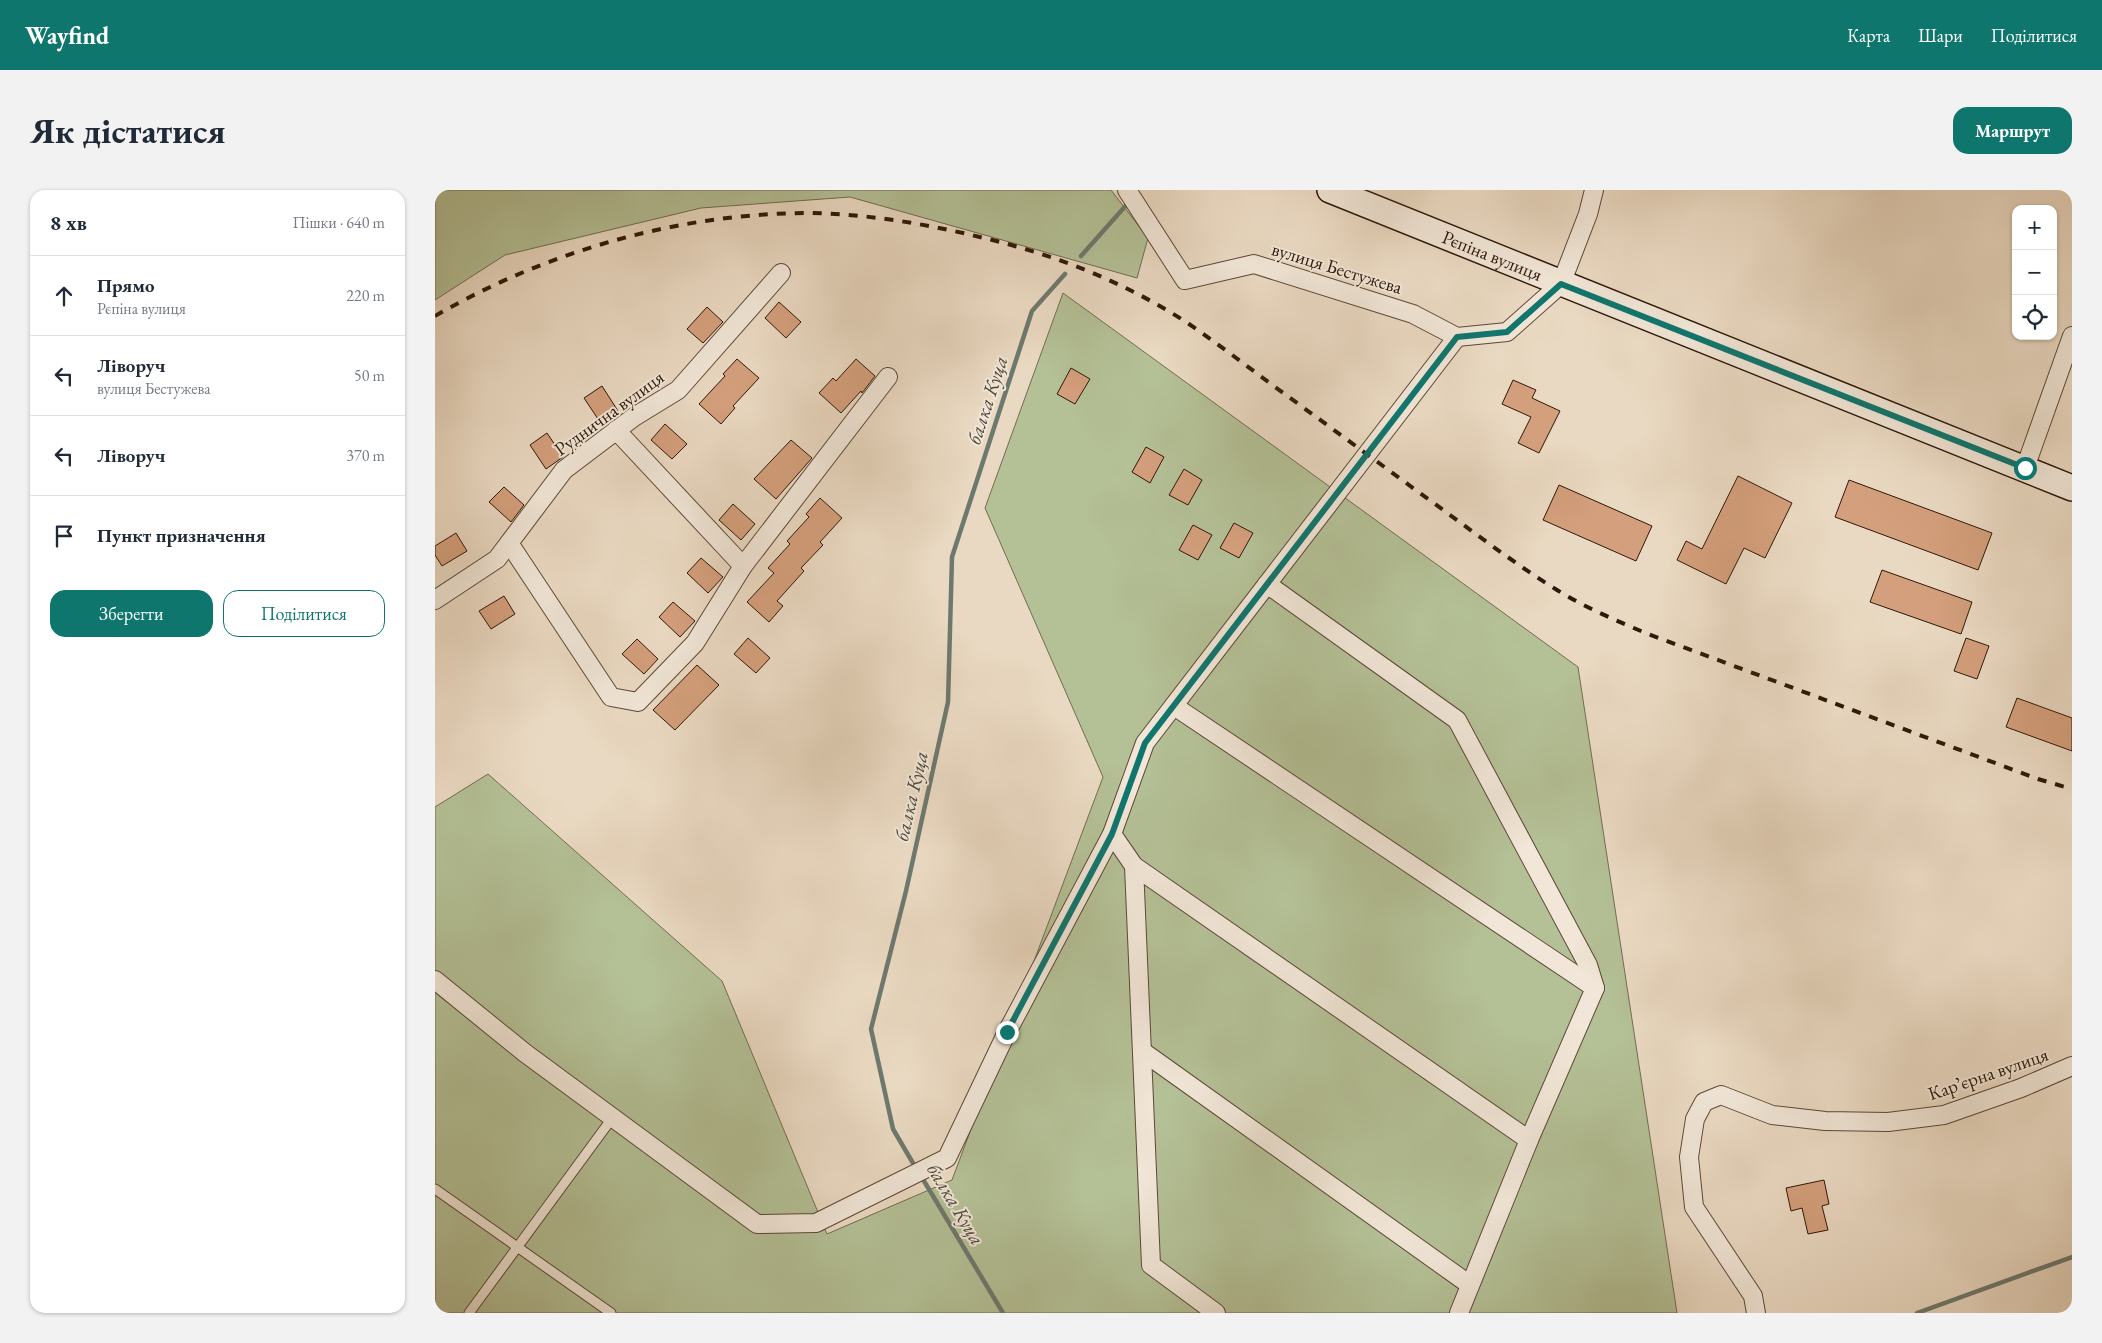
<!DOCTYPE html>
<html lang="uk">
<head>
<meta charset="utf-8">
<style>
	:root { --surface:#fff; --page:#f2f2f3; --text:#1f2937; --muted:#747a83; --line:#e0e1e3; --accent:#0f766e }
	body { margin:0; font-family:"EB Garamond",serif; background:var(--page); color:var(--text) }
	.controls { position:absolute; right:15px; top:15px; display:grid; overflow:hidden; border-radius:10px; box-shadow:0 1px 4px #0004 }
	.controls button { width:45px; height:45px; display:grid; place-items:center; padding:0; border:0; border-bottom:1px solid var(--line); background:var(--surface); color:var(--text); font:25px sans-serif }
	.stop { position:absolute; width:15px; height:15px; margin:-11px; border:4px solid #0f766e; border-radius:50%; background:#fff }
	.stop.end { background:#0f766e; border-color:#fff; box-shadow:0 1px 5px #0008 }
	.list { margin:0; padding:0; list-style:none }
	h2 { display:flex; justify-content:space-between; align-items:center; height:65px; margin:0; padding:0 20px; font-size:21px }
	h2 small { font-size:16px; font-weight:400; color:var(--muted) }
	.list li { display:grid; grid-template-columns:32px 1fr auto; gap:15px; align-items:center; box-sizing:border-box; height:80px; padding:0 20px; border-top:1px solid var(--line) }
	.list b { display:block; font-size:19px; white-space:nowrap }
	.list p { margin:0; font-size:16px; white-space:nowrap; color:var(--muted) }
	.list em { font-size:16px; font-style:normal; color:var(--muted) }
	.actions { display:flex; gap:10px; padding:15px 20px }
	.actions a { flex:1; padding:11px 0; border:1px solid var(--accent); border-radius:15px; text-align:center; font-size:18px; color:var(--accent) }
	.actions .main { background:var(--accent); color:#fff }
	.icon { flex:none; width:28px; height:28px; fill:none; stroke:currentColor; stroke-width:2; stroke-linecap:round; stroke-linejoin:round }
	.map { position:relative; flex:none; width:1637px; height:1123px; overflow:hidden; border-radius:15px }
	header { display:flex; align-items:center; gap:30px; box-sizing:border-box; height:70px; padding:0 25px; background:var(--accent); color:#fff }
	header strong { font-size:24px }
	nav { display:flex; gap:28px; margin-inline-start:auto; font-size:18px }
	.intro { display:flex; align-items:center; justify-content:space-between; box-sizing:border-box; height:120px; padding:0 30px }
	h1 { margin:0; font-size:35px }
	.button { padding:12px 22px; border-radius:15px; background:var(--accent); color:#fff; font-size:18px; font-weight:700 }
	main { display:flex; gap:30px; padding:0 30px }
	aside { flex:1; background:var(--surface); border-radius:15px; box-shadow:0 1px 4px #0004 }
	.map>svg:first-child { display:block }
	.green { fill:#b4c096; stroke:#726c50 }
	.lines { fill:none; stroke-linecap:round; stroke-linejoin:round }
	.stream { stroke:#6e796e; stroke-width:4.5 }
	.building { fill:#d49f7c; stroke:#2f1809 }
	.lane-casing { stroke:#5e4837; stroke-width:11 }
	.street-casing { stroke:#5e4837; stroke-width:20 }
	.secondary-casing { stroke:#2f1809; stroke-width:28 }
	.lane { stroke:#f1e6d7; stroke-width:9 }
	.street { stroke:#f1e6d7; stroke-width:18 }
	.secondary { stroke:#f1e6d7; stroke-width:25 }
	.rail { stroke:#2f1809; stroke-width:4; stroke-dasharray:9 9; stroke-linecap:butt }
	.route { stroke:#0f766e; stroke-width:6 }
	.labels { text-anchor:middle; dominant-baseline:central; stroke-width:4; stroke-linejoin:round; paint-order:stroke }
	.street-label { font-size:19px; fill:#2f1809; stroke:#f1e6d7 }
	.water-label { font-size:20px; font-style:italic; fill:#4e493b; stroke:#f1e6d7 }
</style>
</head>
<body>
<header>
<strong>Wayfind</strong>
<nav><a>Карта</a><a>Шари</a><a>Поділитися</a></nav>
</header>
<div class="intro"><h1>Як дістатися</h1><a class="button">Маршрут</a></div>
<main>
<aside>
<h2>8 хв<small>Пішки · 640 m</small></h2>
<ul class="list">
<li><svg class="icon" aria-label="ahead" viewBox="0 0 24 24"><path d="M12 20V5M6 11l6-6 6 6"/></svg><div><b>Прямо</b><p>Рєпіна вулиця</p></div><em>220 m</em></li>
<li><svg class="icon" aria-label="left" viewBox="0 0 24 24"><path d="M17 20v-9H6M10 6l-5 5 5 5"/></svg><div><b>Ліворуч</b><p>вулиця Бестужева</p></div><em>50 m</em></li>
<li><svg class="icon" aria-label="left" viewBox="0 0 24 24"><path d="M17 20v-9H6M10 6l-5 5 5 5"/></svg><div><b>Ліворуч</b></div><em>370 m</em></li>
<li><svg class="icon" aria-label="arrive" viewBox="0 0 24 24"><path d="M6 21V4h12l-3 4 3 4H6"/></svg><div><b>Пункт призначення</b></div></li>
</ul>
<div class="actions"><a class="main">Зберегти</a><a>Поділитися</a></div>
</aside>
<div class="map">
<svg width="1637" height="1123" viewBox="0 0 1637 1123">
	<rect width="100%" height="100%" fill="#ead9c2"/>
	<filter id="stains"><feTurbulence type="fractalNoise" baseFrequency=".004" numOctaves="4"/><feColorMatrix values="0 0 0 0 .2 0 0 0 0 .09 0 0 0 0 .02 0 0 0 .5 -.17"/></filter>
	<radialGradient id="worn" r=".72"><stop offset=".6" stop-color="#630" stop-opacity="0"/><stop offset="1" stop-color="#630" stop-opacity=".3"/></radialGradient>
	<g class="green">
		<polygon points="0,0 676,0 713,48 702,88 415,7 266,18 70,65 0,110"/>
		<polygon points="628,103 1143,477 1242,1123 0,1123 0,617 53,584 287,791 392,1044 517,990 668,587 550,318"/>
	</g>
	<g class="lines">
		<g class="stream">
			<polyline points="646,66 694,12"/>
			<polyline points="482,980 458,939 436,839 471,701 513,512 517,367 597,121 630,84"/>
			<polyline points="486,986 568,1123"/>
			<polyline points="1482,1123 1637,1067"/>
		</g>
	</g>
	<g class="building">
		<polygon points="344,112 366,132 351,148 330,128"/>
		<polygon points="272,117 288,132 268,153 252,139"/>
		<polygon points="302,169 324,188 298,216 300,218 286,234 264,214 290,186 288,184"/>
		<polygon points="421,169 440,186 427,203 426,201 406,223 384,203 398,188 401,191"/>
		<polygon points="636,178 655,189 640,214 622,204"/>
		<polygon points="1078,190 1101,200 1097,208 1125,221 1104,263 1083,253 1096,227 1067,214"/>
		<polygon points="167,196 183,221 165,232 149,208"/>
		<polygon points="230,234 252,254 237,269 216,250"/>
		<polygon points="112,243 128,267 111,279 95,255"/>
		<polygon points="356,250 377,268 341,309 319,289"/>
		<polygon points="711,257 729,267 715,293 697,282"/>
		<polygon points="749,279 767,290 753,315 734,305"/>
		<polygon points="1303,286 1357,313 1330,368 1309,358 1291,394 1242,370 1251,351 1267,359"/>
		<polygon points="1414,290 1557,343 1543,380 1400,327"/>
		<polygon points="1124,295 1217,336 1201,371 1108,330"/>
		<polygon points="69,297 89,315 76,332 54,312"/>
		<polygon points="385,308 407,328 385,352 388,355 366,378 369,381 342,411 348,416 334,432 312,412 339,383 333,378 355,354 352,351 374,327 371,324"/>
		<polygon points="298,314 320,334 306,350 284,330"/>
		<polygon points="799,333 818,343 804,368 785,358"/>
		<polygon points="758,335 777,345 763,370 744,360"/>
		<polygon points="21,343 32,361 7,376 0,365 0,356"/>
		<polygon points="266,368 288,387 273,403 252,383"/>
		<polygon points="1447,380 1537,412 1526,444 1435,412"/>
		<polygon points="69,406 80,424 56,439 44,421"/>
		<polygon points="238,412 260,431 245,447 224,427"/>
		<polygon points="313,448 335,468 321,483 299,464"/>
		<polygon points="1531,448 1554,456 1542,489 1519,481"/>
		<polygon points="202,449 223,469 209,484 187,464"/>
		<polygon points="262,475 284,495 240,540 218,520"/>
		<polygon points="1582,508 1637,528 1637,561 1571,537"/>
		<polygon points="1389,990 1394,1014 1387,1016 1393,1040 1373,1044 1367,1018 1356,1021 1351,998"/>
	</g>
	<g class="lines">
		<g class="lane-casing">
			<g id="lane">
				<polyline points="0,999 176,1123"/>
				<polyline points="34,1123 178,927"/>
			</g>
		</g>
		<g class="street-casing">
			<g id="street">
				<polyline points="692,0 750,90 819,74 978,124 1022,147 1072,142 1126,94 1153,24 1159,0"/>
				<polyline points="1590,278 1637,146"/>
				<polyline points="74,353 176,507 203,512 260,453 308,376 181,240"/>
				<polyline points="308,376 453,187"/>
				<polyline points="832,394 1022,530 1153,775 1160,798 1094,950"/>
				<polyline points="0,410 62,369 129,280 199,227 243,200 346,83"/>
				<polyline points="739,516 1160,798"/>
				<polyline points="677,644 699,676 1094,950 1024,1123"/>
				<polyline points="699,676 716,1075 781,1123"/>
				<polyline points="0,790 90,863 322,1034 381,1033 512,968 572,842 677,644 710,553 1022,147"/>
				<polyline points="707,861 1035,1095"/>
				<polyline points="1321,1123 1318,1106 1259,1017 1254,967 1260,929 1269,912 1286,905 1337,925 1390,931 1453,932 1509,925 1586,898 1637,876"/>
			</g>
		</g>
		<g class="secondary-casing">
			<g id="secondary">
				<path id="s1" d="M895 0 1637 298"/>
			</g>
		</g>
		<use href="#lane" class="lane"/>
		<use href="#street" class="street"/>
		<use href="#secondary" class="secondary"/>
		<path class="rail" d="M0 126C112 61 245 23 375 23 433 24 492 34 549 48 621 65 692 93 754 134 782 153 809 174 836 194 891 234 945 274 1000 314 1040 343 1080 374 1122 400 1151 418 1182 431 1213 444L1603 589 1637 599"/>
	</g>
	<g class="lines">
		<polyline class="route" points="572,842 677,644 710,553 1022,147 1072,142 1126,94 1590,278"/>
	</g>
	<g class="labels">
		<g class="street-label">
			<text stroke="none"><textPath href="#s1" startOffset="175">Рєпіна вулиця</textPath></text>
			<text transform="translate(902 78) rotate(17)">вулиця Бестужева</text>
			<text transform="translate(174 223) rotate(-36)">Руднична вулиця</text>
			<text transform="translate(1553 884) rotate(-19)">Карʼєрна вулиця</text>
		</g>
		<g class="water-label">
			<text transform="translate(552 210) rotate(-72)">балка Куца</text>
			<text transform="translate(476 606) rotate(-77)">балка Куца</text>
			<text transform="translate(521 1014) rotate(59)">балка Куца</text>
		</g>
	</g>
	<rect width="100%" height="100%" filter="url(#stains)"/>
	<rect width="100%" height="100%" fill="url(#worn)"/>
</svg>
<div class="controls">
<button>+</button>
<button>−</button>
<button><svg class="icon" aria-label="locate" viewBox="0 0 24 24"><circle cx="12" cy="12" r="6"/><path d="M12 2v4M12 18v4M2 12h4M18 12h4"/></svg></button>
</div>
<div class="stop" style="left:1590px;top:278px"></div>
<div class="stop end" style="left:572px;top:842px"></div>
</div>
</main>
</body>
</html>
